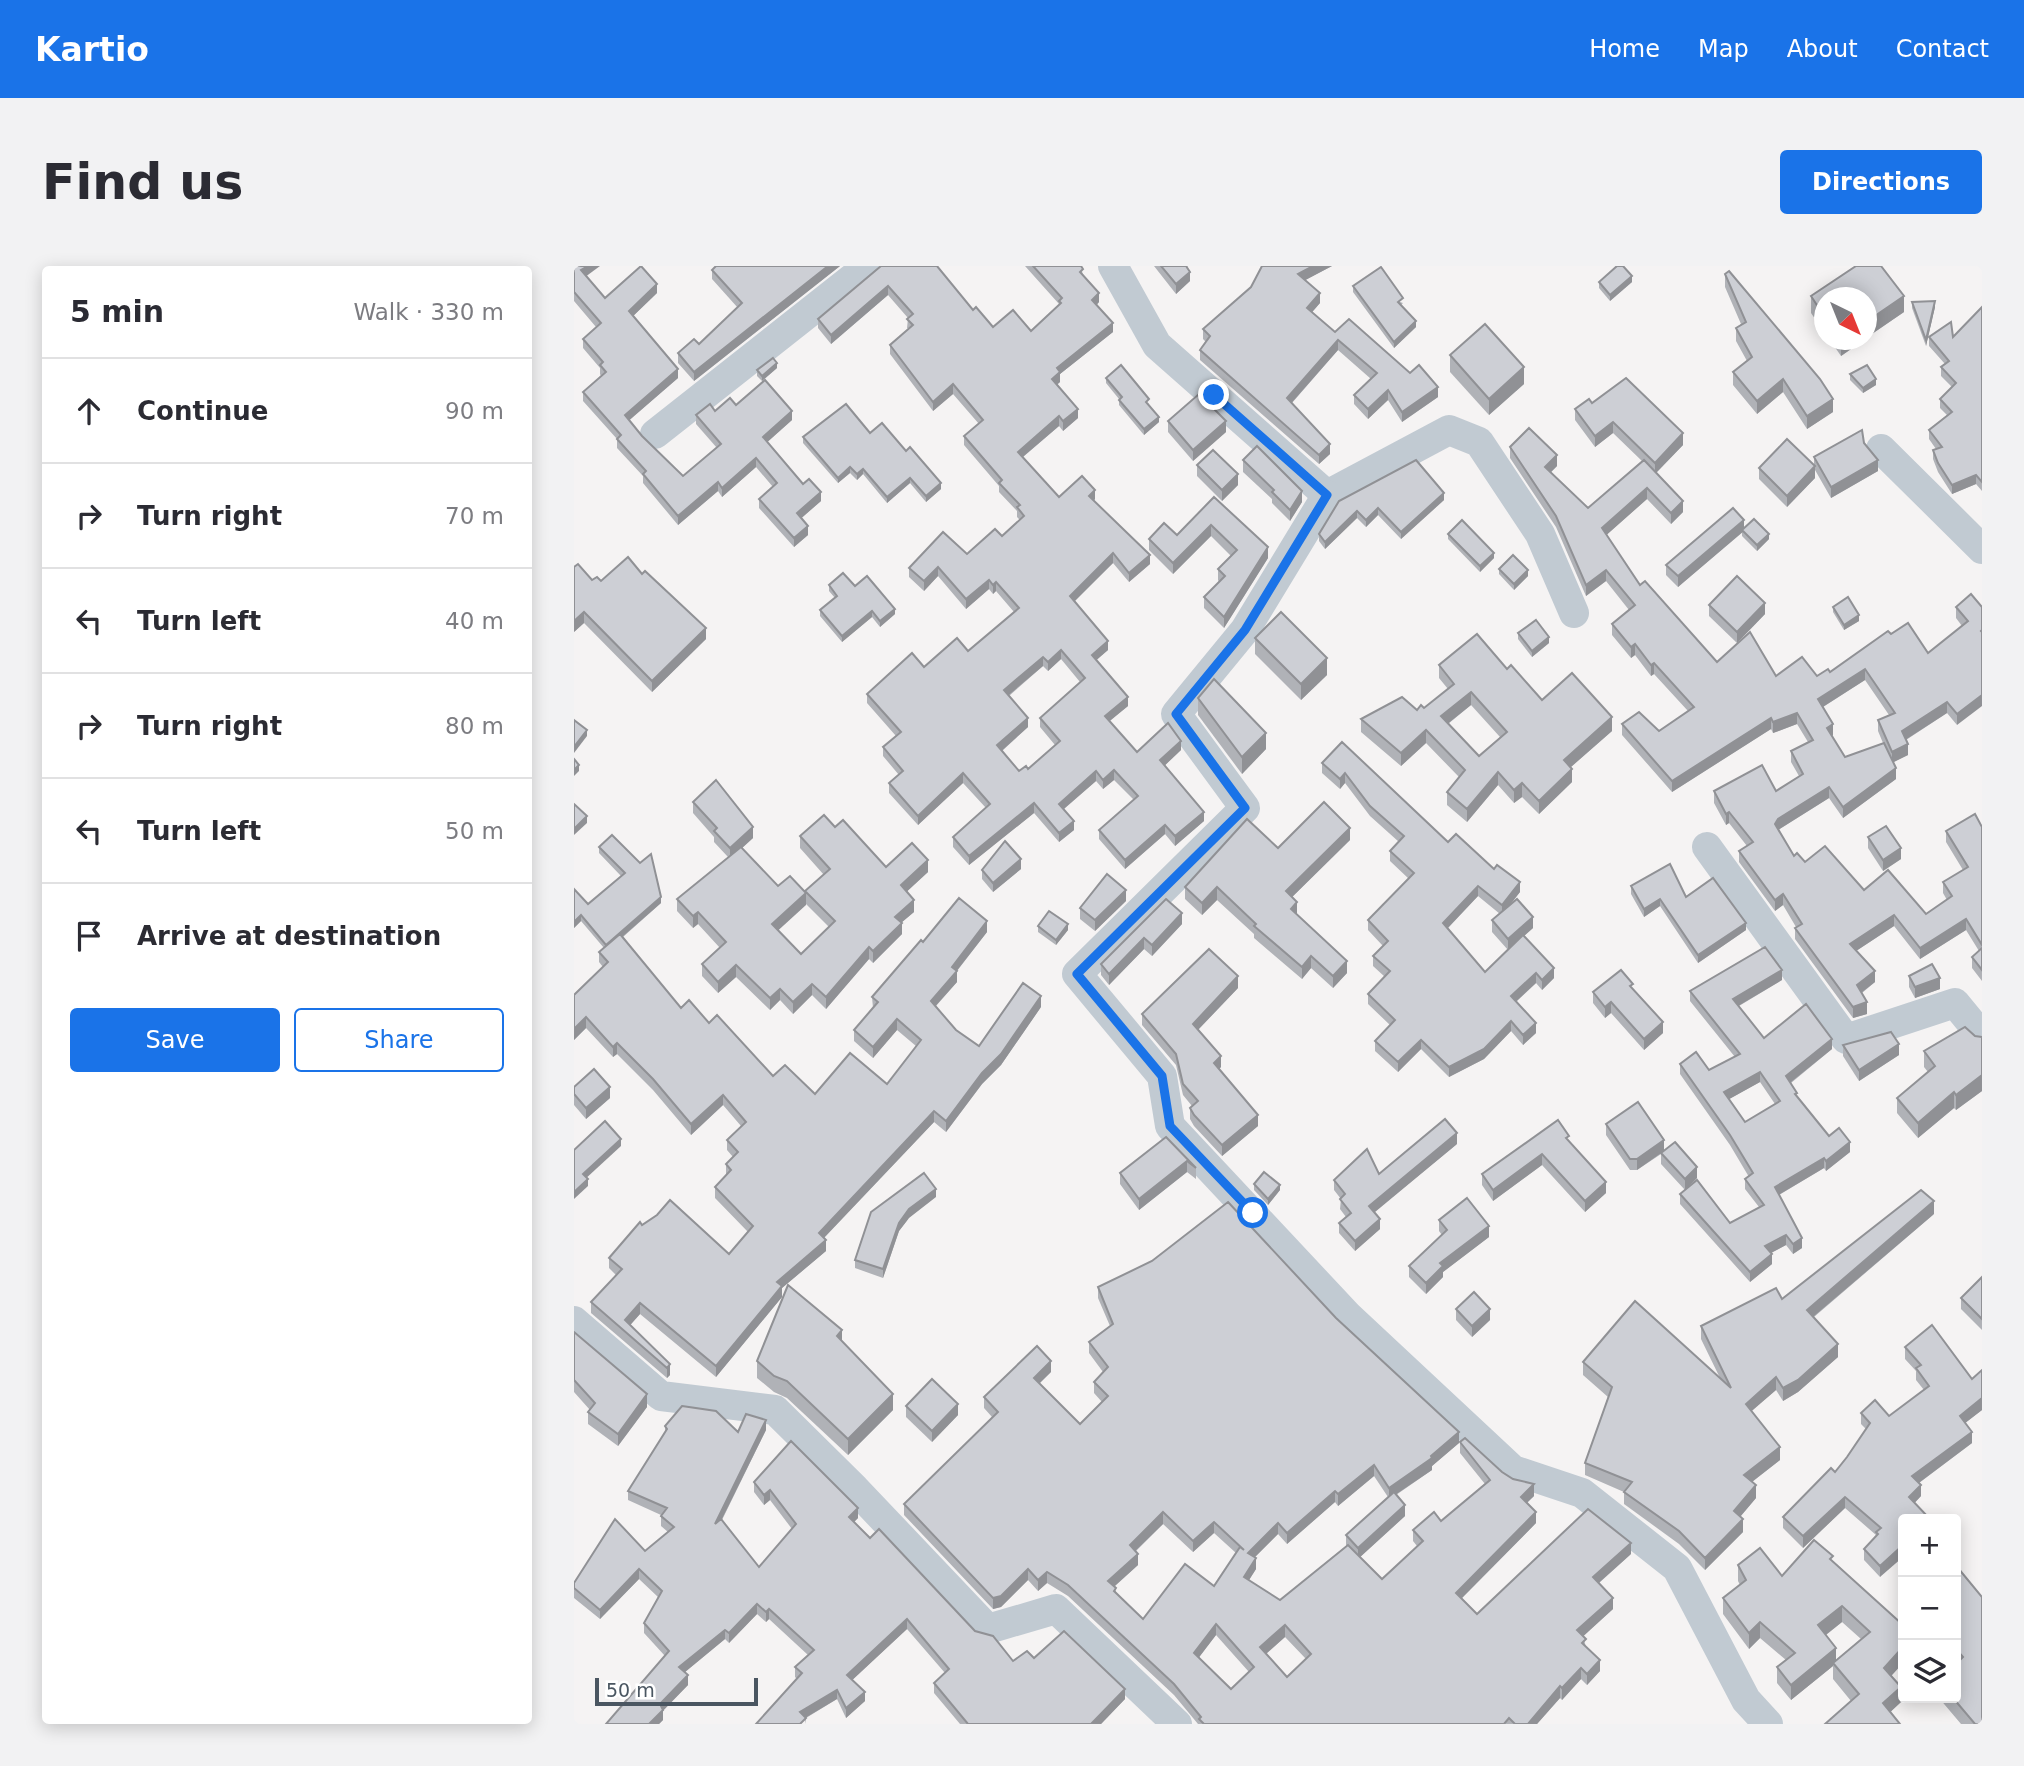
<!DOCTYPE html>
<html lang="en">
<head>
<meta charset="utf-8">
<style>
	:root { --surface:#fff; --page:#f2f2f3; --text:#2b2b33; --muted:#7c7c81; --line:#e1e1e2; --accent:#1a73e8 }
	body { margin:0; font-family:"DejaVu Sans",sans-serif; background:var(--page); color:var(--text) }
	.controls { position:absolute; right:21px; bottom:21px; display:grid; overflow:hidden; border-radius:7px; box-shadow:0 4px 18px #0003 }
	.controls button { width:63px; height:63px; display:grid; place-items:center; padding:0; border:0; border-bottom:2px solid var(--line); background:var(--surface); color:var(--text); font:35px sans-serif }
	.compass { position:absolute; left:1240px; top:21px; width:63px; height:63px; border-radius:50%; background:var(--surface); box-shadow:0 4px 18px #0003; rotate:137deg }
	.scale { position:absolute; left:21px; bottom:18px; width:163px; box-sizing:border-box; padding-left:7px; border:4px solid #4a5661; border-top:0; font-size:19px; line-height:24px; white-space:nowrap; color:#4a5661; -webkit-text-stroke:5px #fff; paint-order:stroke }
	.stop { position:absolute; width:21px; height:21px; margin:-16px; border:5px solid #1a73e8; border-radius:50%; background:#fff }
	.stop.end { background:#1a73e8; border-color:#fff; box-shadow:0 2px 7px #0008 }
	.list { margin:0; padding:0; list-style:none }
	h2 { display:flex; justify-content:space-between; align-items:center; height:91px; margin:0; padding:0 28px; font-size:30px }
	h2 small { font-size:23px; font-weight:400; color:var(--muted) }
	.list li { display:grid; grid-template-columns:46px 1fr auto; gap:21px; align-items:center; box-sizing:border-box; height:105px; padding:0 28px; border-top:2px solid var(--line) }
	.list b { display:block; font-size:26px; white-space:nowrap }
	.list em { font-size:23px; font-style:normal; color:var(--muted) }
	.actions { display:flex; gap:14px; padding:21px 28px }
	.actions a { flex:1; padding:16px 0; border:2px solid var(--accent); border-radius:7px; text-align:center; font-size:24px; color:var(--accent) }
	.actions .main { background:var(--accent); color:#fff }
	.icon { flex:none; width:38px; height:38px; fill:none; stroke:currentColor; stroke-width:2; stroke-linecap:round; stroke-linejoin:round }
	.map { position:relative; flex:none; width:1408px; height:1458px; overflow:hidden; border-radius:7px }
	header { display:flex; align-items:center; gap:42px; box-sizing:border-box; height:98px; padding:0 35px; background:var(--accent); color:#fff }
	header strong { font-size:33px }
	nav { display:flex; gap:38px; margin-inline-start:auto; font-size:24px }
	.intro { display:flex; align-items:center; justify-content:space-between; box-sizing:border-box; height:168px; padding:0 42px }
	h1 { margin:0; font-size:49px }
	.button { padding:18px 32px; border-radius:7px; background:var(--accent); color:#fff; font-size:24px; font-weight:700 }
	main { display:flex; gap:42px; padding:0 42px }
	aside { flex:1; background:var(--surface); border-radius:7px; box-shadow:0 4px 18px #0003 }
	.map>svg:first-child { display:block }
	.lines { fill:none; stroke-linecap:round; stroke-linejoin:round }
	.minor { stroke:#c1cad2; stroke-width:30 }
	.wall { fill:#b0b2b7; fill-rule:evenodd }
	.shaded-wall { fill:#909195 }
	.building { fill:#cdcfd5; stroke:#909195; stroke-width:2; fill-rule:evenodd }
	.route { stroke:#1a73e8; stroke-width:9 }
</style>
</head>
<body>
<header>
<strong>Kartio</strong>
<nav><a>Home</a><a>Map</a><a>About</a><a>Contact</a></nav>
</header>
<div class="intro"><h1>Find us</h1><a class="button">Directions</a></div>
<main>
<aside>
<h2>5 min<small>Walk · 330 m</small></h2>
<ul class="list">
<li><svg class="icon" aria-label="ahead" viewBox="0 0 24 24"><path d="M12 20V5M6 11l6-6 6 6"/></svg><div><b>Continue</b></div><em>90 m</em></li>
<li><svg class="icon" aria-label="right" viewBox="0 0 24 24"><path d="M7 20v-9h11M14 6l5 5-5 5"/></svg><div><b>Turn right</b></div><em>70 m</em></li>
<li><svg class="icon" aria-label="left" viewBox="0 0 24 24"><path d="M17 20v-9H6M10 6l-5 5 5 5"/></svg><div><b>Turn left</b></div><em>40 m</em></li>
<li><svg class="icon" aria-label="right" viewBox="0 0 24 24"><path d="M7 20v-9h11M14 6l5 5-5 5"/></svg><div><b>Turn right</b></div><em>80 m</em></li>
<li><svg class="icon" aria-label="left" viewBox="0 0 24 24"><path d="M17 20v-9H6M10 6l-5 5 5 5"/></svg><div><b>Turn left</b></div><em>50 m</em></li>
<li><svg class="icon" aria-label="arrive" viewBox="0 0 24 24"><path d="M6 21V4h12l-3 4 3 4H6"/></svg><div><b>Arrive at destination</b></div></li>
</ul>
<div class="actions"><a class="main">Save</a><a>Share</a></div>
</aside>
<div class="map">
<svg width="1408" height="1458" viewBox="0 0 1408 1458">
	<rect width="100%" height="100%" fill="#f5f3f3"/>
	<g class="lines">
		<g class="minor">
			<polyline points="539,0 583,79 753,229 875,164 905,176 966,268 1000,347"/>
			<polyline points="81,168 294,0"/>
			<polyline points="1307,183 1408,283"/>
			<polyline points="753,229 671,364 602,448 671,542 503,708 588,810 596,860 774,1050 939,1204 1008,1227 1103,1302 1172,1434 1194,1458"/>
			<polyline points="1133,581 1272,773 1381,737 1408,770"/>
			<polyline points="0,1055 87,1130 201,1144 281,1223 414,1363 482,1343 603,1458"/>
		</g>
	</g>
	<g class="wall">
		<polygon points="0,0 12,10 31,32 83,27 59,50 104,112 55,154 68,170 109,210 143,182 122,158 122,149 162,139 218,154 193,176 229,218 247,235 227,252 234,269 220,281 185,242 185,233 199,221 182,201 148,231 144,225 104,259 69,217 69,210 43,182 43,173 9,135 9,126 27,110 26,108 26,102 9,82 9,73 22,61 0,35"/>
		<polygon points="142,0 266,0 120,115 104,97 104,87 125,78 164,42 138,13 138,4"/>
		<path d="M307 0 399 44 419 61 457 65 485 40V38L451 0H507L509 10 525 36 523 39 539 66 486 108V116L483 119 504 152 489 165 485 160 449 191 485 231 521 233 520 235 576 298 555 316 539 297 500 335 534 384 522 394 554 440 535 455 563 486 607 484 590 500 630 555 601 580 591 568 551 603 525 573V564L560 534 540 514 529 523 522 515 490 543 500 564 485 576 460 547 395 599 379 581V571L412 542 389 517 344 559 315 527V517L325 509 309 490V481L322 470 293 437V428L350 401 394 385 440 346 422 325 419 328 415 323 392 343 364 310 350 325 335 311V302L393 288 428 270 446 254 443 251V245L425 226V220L390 179V170L405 158 379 128 359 145 316 88V79L335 63 333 62 334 52 314 29 257 78 244 62V53ZM487 393 506 416 466 452V461L481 479 454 503 445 505 428 485 454 461 435 430 469 400 474 405Z"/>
		<polygon points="580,0 614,0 613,1 616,15 602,28"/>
		<polygon points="688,0 758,0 731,14 746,37 738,46 761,66 836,107 864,131 828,156 814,134 794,153 780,138 780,129 797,113 764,84 718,137 756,188 745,198 626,94 626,84 632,76 629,73 629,63 677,21"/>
		<polygon points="1282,0 1307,0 1330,30 1330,46 1292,72 1292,32 1250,32 1250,66 1237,47 1237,30"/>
		<polygon points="1151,8 1259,146 1233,163 1209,126 1183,148 1159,119 1159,106 1173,95 1162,75 1162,62 1167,58 1151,21"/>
		<polygon points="1025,16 1058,16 1036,35 1025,22"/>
		<polygon points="779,20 829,37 827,39 842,61 820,82 779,26"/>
		<polygon points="1338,36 1361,41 1352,80 1338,42"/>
		<polygon points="1408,41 1408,225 1402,218 1378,228 1364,206 1359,193 1359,184 1362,183 1355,173 1355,164 1373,149 1366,142 1366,133 1378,121 1367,110 1367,101 1371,98 1355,80 1355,71 1379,71"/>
		<polygon points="1256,74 1290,74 1267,90"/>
		<polygon points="876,89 950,118 915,149 876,106"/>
		<polygon points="203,102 188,115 183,110 183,104"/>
		<polygon points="1276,108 1302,119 1289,127 1276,114"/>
		<polygon points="532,112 575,138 575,139 585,156 570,169 545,139 545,133 532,117"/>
		<path d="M1018 137 1109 179 1082 207 1109 246 1097 258 1073 233 1032 269 1066 319 1143 396 1202 410H1243L1256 406 1317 368 1354 387 1388 360 1382 352V341L1397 328 1383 459 1373 447 1332 474 1334 489 1319 496 1322 513 1269 552 1255 532 1204 564 1220 590 1290 624 1352 648 1373 634 1369 627V616L1389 604 1372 576V565L1408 561V715L1398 702V691L1405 685 1392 664 1346 693 1320 660 1282 685 1301 716 1288 727 1293 748 1279 752 1221 673V662L1222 661 1209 639 1201 645 1165 596V585L1173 580 1155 557 1152 559 1140 537V525H1202L1225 510 1217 496V485L1234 476 1223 458 1199 467 1197 463 1098 526 1048 469V458L1085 465 1114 445 1080 408 1077 410 1061 389 1057 392 1038 369V358L1055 344 1032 315 1012 330 982 261 936 192V181L983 200 977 206 1014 242 1068 195 1039 167 1021 181 1001 154V143ZM1291 414 1315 449 1304 454V465L1309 477 1271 491 1258 470 1259 469 1249 441Z"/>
		<polygon points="594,155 652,166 619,195 594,166"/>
		<polygon points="296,167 332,185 367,223 352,236 336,217 313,237 289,208 283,214 276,207 264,217 229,177 229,171"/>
		<polygon points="1290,177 1304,205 1257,232 1241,204 1241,212 1213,241 1185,213 1185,202 1240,199 1240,191"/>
		<polygon points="669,194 728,236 716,255 698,237 698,233 669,206"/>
		<polygon points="623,199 664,219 648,235 623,210"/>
		<polygon points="640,231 694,292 650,362 630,342 630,331 645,316 644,314 644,303 657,290 637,270 599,308 575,284 575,273 603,269"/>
		<polygon points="870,234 827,273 804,249 792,261 783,252 751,283 745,275 745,268 765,235"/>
		<polygon points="1170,263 1195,273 1183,285 1168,270 1168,266 1104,321 1092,309 1092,299"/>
		<polygon points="874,268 920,292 906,306 874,273"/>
		<polygon points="925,303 954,310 940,324 925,308"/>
		<polygon points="68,308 132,373 78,426 10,357 0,366 18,314 27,315"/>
		<polygon points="255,319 281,320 321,348 306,361 298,351 268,376 246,350 246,344 261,332 255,325"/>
		<polygon points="1135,339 1191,348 1163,377 1135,350"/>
		<polygon points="1259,341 1285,355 1270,364 1259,346"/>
		<polygon points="944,367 975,377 958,391 944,373"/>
		<polygon points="681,372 753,409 727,434 681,388"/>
		<path d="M865 399 933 403 968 434 1038 465 997 501 998 516 965 548 948 531 940 537 924 519 893 556 873 539V526L885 511 852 477 827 500 787 466V453L850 442 874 423 865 412ZM897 439 926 471 905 490 874 458Z"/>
		<polygon points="624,432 692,483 668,508 624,449"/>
		<path d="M768 476 874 576 946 626 935 640 959 662 950 670 980 712 968 724 962 717 942 736 962 767 949 779 937 765 910 793 875 811 847 783 824 806 801 785V775L816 759 794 738V728L811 711 799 700V690L809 680 794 664V654L835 613 816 595V585L825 576 796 550 771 517 766 523 748 507V497ZM904 630 926 648 918 654V666L934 684 911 706 874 662Z"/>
		<path d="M119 536 179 572 168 582 204 620 231 626 250 609 226 582V570L261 561 312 601 354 606 332 626 340 646 328 656V668L299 697 295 693 252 743 238 729 219 748 206 734 196 744 162 711 144 727 128 710V698L146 682 124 658 119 662 103 645V633L154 591 140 576V571L119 547ZM232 638 255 661 227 688 204 664Z"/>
		<polygon points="1294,571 1327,593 1309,605 1294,582"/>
		<polygon points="776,574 718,631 723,648 773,707 759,722 737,702 728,713 680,672 680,668 643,634 628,649 611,633 611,621 704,582"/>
		<polygon points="25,581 87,637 49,671 107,742 135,757 199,810 241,828 313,818 342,780 323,764 299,792 280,775 280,764 299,742 298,731 349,676 413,666 383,705 383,716 362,740 382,764 405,780 467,741 427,799 408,818 372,866 360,856 250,972 252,985 208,1022 208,1031 142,1111 66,1048 56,1059 96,1098 96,1109 93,1112 17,1047 17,1036 42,1009 35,1002 35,992 68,959 155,988 174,966 141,932 141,921 152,909 152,898 159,891 153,884 153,874 167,860 149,839 117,869 79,824 43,788 39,791 12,762 0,774 0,729 29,701 25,696 25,686 30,682 7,655 0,662 0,623 14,638 47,610 25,587"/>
		<polygon points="447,603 419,626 408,613 408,604"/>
		<polygon points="1057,620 1112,631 1172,664 1124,697 1086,640 1070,651 1057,628"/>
		<polygon points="592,633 608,658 578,690 570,683 535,719 527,709 527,698"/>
		<polygon points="552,635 521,665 506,653 506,642"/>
		<polygon points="464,660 494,664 482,679 464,666"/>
		<polygon points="1335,710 1366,723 1341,732 1335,721"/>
		<path d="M1208 714 1165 740 1190 772 1258 783 1217 817 1223 831 1255 870 1276 886 1252 905 1250 902 1205 929 1228 982 1219 988 1212 979 1197 987 1198 998 1176 1016 1106 938V928L1156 957 1185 941 1171 923V913L1175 911 1156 879 1106 808V798L1135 804 1161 791 1116 735V725ZM1186 816 1201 838 1171 856 1155 833Z"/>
		<polygon points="664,722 624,764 647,801 645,803 684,860 648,890 620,860 616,853 616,842 618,840 609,829 602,799 568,759 568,748"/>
		<polygon points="1059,723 1089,767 1070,784 1037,747 1031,752 1019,737 1019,726"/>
		<polygon points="1401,770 1408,771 1408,825 1382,844 1380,842 1344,872 1323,847 1323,832 1354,806 1350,801 1350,785"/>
		<polygon points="1269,779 1325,789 1285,815 1269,790"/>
		<polygon points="0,821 36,832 12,853 0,839"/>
		<polygon points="1032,858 1090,885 1123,912 1111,924 1087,898 1087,888 1063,904 1056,904 1032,869"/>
		<polygon points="592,871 622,902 622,913 613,906 565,944 546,918 546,907"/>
		<polygon points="995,876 1032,927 1011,946 968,899 919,935 908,919 908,908"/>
		<polygon points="883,878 800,946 806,963 781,985 765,967 765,957 772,951 766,943 767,933 760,924 760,914 805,908"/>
		<polygon points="680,918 706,924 694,939 680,924"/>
		<polygon points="362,931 335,952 325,965 309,1012 281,1002 281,994"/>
		<polygon points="1360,948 1240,1051 1264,1091 1224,1126 1209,1135 1202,1124 1177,1145 1206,1194 1178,1216 1182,1232 1166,1251 1169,1266 1131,1304 1105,1278 1050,1238 1050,1226 1011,1209 1011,1197 1034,1131 1009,1109 1009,1096 1146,1112 1127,1073 1127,1060 1208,1033"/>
		<polygon points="865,954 915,971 869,1006 869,1011 852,1028 835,1011 835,1000 868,969 865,965"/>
		<polygon points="1408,1011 1408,1064 1387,1043 1387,1032"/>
		<path d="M524 1021 762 1052 885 1177 858 1200V1204L822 1229 831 1250 786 1291 808 1313 843 1280 839 1275V1264L867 1255 911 1218 886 1187V1176L960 1230 953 1237 962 1257 888 1332 903 1348 1057 1288 1025 1317 1039 1343 1009 1370 1012 1381 1026 1405 1013 1419 1007 1413 988 1434 986 1432 963 1458H624L600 1429 494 1330 473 1317 464 1325 454 1314 427 1341 419 1343 330 1249V1238L418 1151 410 1142V1131L477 1106 465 1117 506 1158 528 1136 520 1127V1116L529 1106 515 1087V1076L536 1060 524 1032ZM800 1210 814 1231 772 1269V1280L706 1334 675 1314 682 1303 681 1291 704 1268 713 1278 761 1236 764 1240ZM589 1258 619 1286 640 1267 662 1287 640 1320 569 1353 542 1327 541 1320 564 1299 562 1285ZM642 1369 675 1406 657 1423 625 1391ZM711 1371 732 1393 713 1411 692 1388Z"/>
		<polygon points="882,1043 916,1054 898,1071 882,1054"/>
		<polygon points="0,1066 73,1141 44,1180 14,1158 14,1146 16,1144 0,1126"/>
		<polygon points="268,1075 319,1144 274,1189 213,1132 200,1126 183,1112 183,1095"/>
		<polygon points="1331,1081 1398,1113 1408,1104 1408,1144 1391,1157 1398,1177 1345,1217 1347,1230 1340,1237 1329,1253 1306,1311 1290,1294 1290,1283 1302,1270 1302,1269 1271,1242 1229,1282 1209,1262 1209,1251 1261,1206 1273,1191 1292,1163 1287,1158 1287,1147 1315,1150 1350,1124 1342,1114 1342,1105 1331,1093"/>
		<polygon points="332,1140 384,1149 358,1176 332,1151"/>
		<polygon points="91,1160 164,1166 192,1164 148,1254 185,1301 218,1263 196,1234 190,1239 180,1226 180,1216 284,1252 280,1256 296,1272 401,1365 439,1395 460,1392 551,1433 527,1458 386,1458 360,1427 360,1417 371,1407 333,1363 278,1414 291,1435 272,1452 263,1433 232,1452 232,1458 223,1413 221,1411 221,1401 234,1389 195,1353 192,1356 183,1348 155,1377 151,1373 111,1406 114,1419 89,1444 89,1454 85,1458 91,1390 70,1367 70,1357 84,1331 65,1313 26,1353 0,1332 0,1317 71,1285 94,1266 87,1260 87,1249 54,1234 54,1225 91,1166"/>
		<path d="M1259 1295 1329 1359 1317 1410 1327 1436 1316 1446 1277 1435 1259 1413V1400L1217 1434 1203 1417V1401L1212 1394 1186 1372 1175 1383 1149 1348V1332L1166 1319 1164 1315V1299L1208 1310ZM1268 1356 1287 1373 1262 1394 1252 1369Z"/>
		<polygon points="1382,1304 1408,1458 1387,1458 1365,1432 1382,1432"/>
	</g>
	<g class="shaded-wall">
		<polygon points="14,0 26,0 7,14 7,4"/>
		<polygon points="254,0 266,0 120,115 120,106"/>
		<polygon points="739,0 758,0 724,18 724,8"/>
		<polygon points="616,6 616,15 602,28 602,18"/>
		<polygon points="1058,10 1058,16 1036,35 1036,29"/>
		<polygon points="83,18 83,27 55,54 55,45"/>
		<polygon points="314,20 314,29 257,78 257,69"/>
		<polygon points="525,27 525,36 518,43 518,34"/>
		<polygon points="746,27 746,37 733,52 733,42"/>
		<polygon points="1330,30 1330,46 1292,72 1292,56"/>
		<polygon points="1361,35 1361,41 1352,80 1352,74"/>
		<polygon points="842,55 842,61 820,82 820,76"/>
		<polygon points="539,57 539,66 486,108 486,116 478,122 478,113 483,102"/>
		<polygon points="764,74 764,84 713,142 713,132"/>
		<polygon points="1267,74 1290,74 1267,90"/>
		<polygon points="203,97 203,102 188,115 188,110"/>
		<polygon points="950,101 950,118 915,149 915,133"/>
		<polygon points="104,103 104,112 51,158 51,149"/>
		<polygon points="1209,113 1209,126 1183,148 1183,135"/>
		<polygon points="1302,113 1302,119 1289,127 1289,122"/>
		<polygon points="379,118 379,128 359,145 359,136"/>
		<polygon points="864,121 864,131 828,156 828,146"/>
		<polygon points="814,124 814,134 794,153 794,143"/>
		<polygon points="1259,133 1259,146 1233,163 1233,150"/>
		<polygon points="504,143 504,152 489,165 489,155"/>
		<polygon points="218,145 218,154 189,180 189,171"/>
		<polygon points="485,150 485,160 444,195 444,186"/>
		<polygon points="585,151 585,156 570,169 570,163"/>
		<polygon points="652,155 652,166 619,195 619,184"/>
		<polygon points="1039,156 1039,167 1021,181 1021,170"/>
		<polygon points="1109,167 1109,179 1081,208 1081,197"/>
		<polygon points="756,178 756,188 745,198 745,189"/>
		<polygon points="983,189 983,200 971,212 971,201"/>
		<polygon points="182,192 182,201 148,231 148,222"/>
		<polygon points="1304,194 1304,205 1257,232 1257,221"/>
		<polygon points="1241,200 1241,212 1213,241 1213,230"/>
		<polygon points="276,201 276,207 264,217 264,212"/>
		<polygon points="289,203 289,208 283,214 283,208"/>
		<polygon points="664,208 664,219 648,235 648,224"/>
		<polygon points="1402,209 1402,218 1378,228 1378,219"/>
		<polygon points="336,212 336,217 313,237 313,231"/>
		<polygon points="144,216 144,225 104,259 104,250"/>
		<polygon points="367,217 367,223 352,236 352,230"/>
		<polygon points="1073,222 1073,233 1028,273 1028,262"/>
		<polygon points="521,224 521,233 515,239 515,230"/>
		<polygon points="728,225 728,236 716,255 716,244"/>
		<polygon points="247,226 247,235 223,256 223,247"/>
		<polygon points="870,227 870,234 827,273 827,266"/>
		<polygon points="1109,235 1109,246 1097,258 1097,247"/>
		<polygon points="804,242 804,249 792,261 792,254"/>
		<polygon points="783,245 783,252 751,283 751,276"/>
		<polygon points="1170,254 1170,265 1104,321 1104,310"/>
		<polygon points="637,259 637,270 599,308 599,297"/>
		<polygon points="234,260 234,269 220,281 220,272"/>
		<polygon points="1195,268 1195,273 1183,285 1183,279"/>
		<polygon points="694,281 694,292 650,362 650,351"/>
		<polygon points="539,287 539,297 496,340 496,330"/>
		<polygon points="920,287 920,292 906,306 906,300"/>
		<polygon points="576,289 576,298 555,316 555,307"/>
		<polygon points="364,301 364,310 350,325 350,315"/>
		<polygon points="954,304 954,310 940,324 940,318"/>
		<polygon points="1032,304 1032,315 1012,330 1012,319"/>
		<polygon points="415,314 415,323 392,343 392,333"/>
		<polygon points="422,316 422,325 419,328 419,319"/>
		<polygon points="1191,337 1191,348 1163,377 1163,366"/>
		<polygon points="321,343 321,348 306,361 306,355"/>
		<polygon points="298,345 298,351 268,376 268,370"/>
		<polygon points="10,346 10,357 0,366 0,355"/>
		<polygon points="1285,349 1285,355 1270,364 1270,359"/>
		<polygon points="132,362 132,373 78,426 78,415"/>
		<polygon points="975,371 975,377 958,391 958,385"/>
		<polygon points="534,375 534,384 518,398 518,389"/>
		<polygon points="1061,378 1061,389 1057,392 1057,381"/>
		<polygon points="487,384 487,393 474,405 474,396"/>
		<polygon points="469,391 469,400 430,433 430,424"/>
		<polygon points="753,392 753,409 727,434 727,418"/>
		<polygon points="1080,397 1080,408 1077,410 1077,399"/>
		<polygon points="1291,403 1291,414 1244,444 1244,433"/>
		<polygon points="897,426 897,439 867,463 867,450"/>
		<polygon points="1408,429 1408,440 1383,459 1383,448"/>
		<polygon points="554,431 554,440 531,459 531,450"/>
		<polygon points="1373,436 1373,447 1328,476 1328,465"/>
		<polygon points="1223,447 1223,458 1199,467 1199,456"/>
		<polygon points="1038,451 1038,465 990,507 990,494"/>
		<polygon points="454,452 454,461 423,489 423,479"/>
		<polygon points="1197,452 1197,463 1098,526 1098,515"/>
		<polygon points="1259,458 1259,469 1253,473 1253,462"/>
		<polygon points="13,464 13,470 0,487 0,481"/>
		<polygon points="852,464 852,477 827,500 827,487"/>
		<polygon points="692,467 692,483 668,508 668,491"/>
		<polygon points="607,475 607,484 586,504 586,494"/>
		<polygon points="1334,478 1334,489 1318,497 1318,486"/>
		<polygon points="5,499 5,505 0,510 0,504"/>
		<polygon points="1322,502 1322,513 1269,552 1269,541"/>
		<polygon points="998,503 998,516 965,548 965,535"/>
		<polygon points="540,504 540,514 529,523 529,514"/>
		<polygon points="522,505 522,515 485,547 485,538"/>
		<polygon points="924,506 924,519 893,556 893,543"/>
		<polygon points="389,507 389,517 344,559 344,550"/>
		<polygon points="771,507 771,517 766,523 766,513"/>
		<polygon points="948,517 948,531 940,537 940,524"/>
		<polygon points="1255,521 1255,532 1204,564 1201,558 1204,553"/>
		<polygon points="460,537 460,547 395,599 395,590"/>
		<polygon points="630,546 630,555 601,580 601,570"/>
		<polygon points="1155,546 1155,557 1152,559 1152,548"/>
		<polygon points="13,550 13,557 0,569 0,563"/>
		<polygon points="500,555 500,564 485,576 485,567"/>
		<polygon points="591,559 591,568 551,603 551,594"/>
		<polygon points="179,561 179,572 156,593 156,582"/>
		<polygon points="776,562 776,574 712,637 712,625"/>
		<polygon points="1327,582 1327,593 1309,605 1309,594"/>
		<polygon points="447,593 447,603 419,626 419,617"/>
		<polygon points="354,594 354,606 327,631 327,619"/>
		<polygon points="946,616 946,626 928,649 928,639"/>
		<polygon points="904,620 904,630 869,667 869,657"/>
		<polygon points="643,621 643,634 628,649 628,637"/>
		<polygon points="552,624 552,635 521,665 521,654"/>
		<polygon points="232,627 232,639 198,670 198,658"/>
		<polygon points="1209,628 1209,639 1201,645 1201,634"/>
		<polygon points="87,631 87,637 32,685 32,679"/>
		<polygon points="1086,633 1086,640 1070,651 1070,643"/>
		<polygon points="340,634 340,646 321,662 321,651"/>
		<polygon points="723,636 723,648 717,643"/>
		<polygon points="124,646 124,658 119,662 119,650"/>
		<polygon points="608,647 608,658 578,690 578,679"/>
		<polygon points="7,649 7,655 0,662 0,656"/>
		<polygon points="1320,649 1320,660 1276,689 1276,678"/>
		<polygon points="959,651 959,662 934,684 934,673"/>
		<polygon points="1392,653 1392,664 1346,693 1346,682"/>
		<polygon points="413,655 413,666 381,707 383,705 383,716 357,745 357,735 378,701"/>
		<polygon points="328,657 328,668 299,697 299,685"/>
		<polygon points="1172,657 1172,664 1124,697 1124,689"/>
		<polygon points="494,658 494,664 482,679 482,674"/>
		<polygon points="570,672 570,683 535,719 535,708"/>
		<polygon points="295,681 295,693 252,743 252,731"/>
		<polygon points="737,690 737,702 728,713 728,701"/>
		<polygon points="773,695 773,707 759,722 759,710"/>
		<polygon points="162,699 162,711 144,727 144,716"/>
		<polygon points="980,702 980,712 968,724 968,714"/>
		<polygon points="1208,704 1208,714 1159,743 1159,733"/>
		<polygon points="1301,705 1301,716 1283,730 1283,719"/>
		<polygon points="962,707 962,717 937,740 937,730"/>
		<polygon points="664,710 664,722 619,769 619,758"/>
		<polygon points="1366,712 1366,723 1341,732 1341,721"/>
		<polygon points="238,718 238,729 219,748 219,736"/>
		<polygon points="206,723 206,734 196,744 196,732"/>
		<polygon points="467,730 467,741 427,799 408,818 372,866 372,855 408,807"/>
		<polygon points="1037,736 1037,747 1031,752 1031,741"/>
		<polygon points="1293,736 1293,748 1279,752 1279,741"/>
		<polygon points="12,751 12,762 0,774 0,763"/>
		<polygon points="323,753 323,764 299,792 299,781"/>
		<polygon points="937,755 937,765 910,793 875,811 875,801"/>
		<polygon points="1089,756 1089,767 1070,784 1070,773"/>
		<polygon points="962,757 962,767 949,779 949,769"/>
		<polygon points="1258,773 1258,783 1212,820 1212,810"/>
		<polygon points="847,774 847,783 824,806 824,796"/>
		<polygon points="43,777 43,788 39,791 39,781"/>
		<polygon points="1325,778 1325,789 1285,815 1285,804"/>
		<polygon points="647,790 647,801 640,808 640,797"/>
		<polygon points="1186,806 1186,816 1150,836 1150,826"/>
		<polygon points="1408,809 1408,825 1382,844 1382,829"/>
		<polygon points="36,821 36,832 12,853 12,842"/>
		<polygon points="1380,826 1380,842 1344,872 1344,857"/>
		<polygon points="149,829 149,839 117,869 117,858"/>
		<polygon points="360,845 360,856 245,977 245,967"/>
		<polygon points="684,849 684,860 648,890 648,879"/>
		<polygon points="883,867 883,878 795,951 795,940"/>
		<polygon points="47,873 47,880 9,915 9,908"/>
		<polygon points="1090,874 1090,885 1063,904 1063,893"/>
		<polygon points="1276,876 1276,886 1252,905 1252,895"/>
		<polygon points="968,888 968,899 919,935 919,924"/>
		<polygon points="1250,892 1250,902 1201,931 1201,921"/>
		<polygon points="613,895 613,906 565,944 565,933"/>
		<polygon points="1123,901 1123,912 1111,924 1111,913"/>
		<polygon points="14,913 14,920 0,933 0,926"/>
		<polygon points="1032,916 1032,927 1011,946 1011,935"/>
		<polygon points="706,919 706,924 694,939 694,933"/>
		<polygon points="362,923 362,931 335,952 325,965 309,1012 309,1003 325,957 335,943"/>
		<polygon points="1360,935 1360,948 1233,1056 1233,1044"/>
		<polygon points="806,953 806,963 781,985 781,975"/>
		<polygon points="915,960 915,971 869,1006 869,1011 852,1028 852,1017 866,997"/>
		<polygon points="1212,969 1212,979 1191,990 1191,980"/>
		<polygon points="1228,972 1228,982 1219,988 1219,978"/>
		<polygon points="252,974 252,985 208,1022 208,1031 142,1111 142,1100 203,1016"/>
		<polygon points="1198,988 1198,998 1176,1016 1176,1006"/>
		<polygon points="66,1037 66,1048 51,1065 51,1054"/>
		<polygon points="916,1043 916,1054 898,1071 898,1060"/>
		<polygon points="268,1064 268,1081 263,1070"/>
		<polygon points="1264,1078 1264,1091 1224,1126 1209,1135 1209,1122"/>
		<polygon points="477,1095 477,1106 460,1123 460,1112"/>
		<polygon points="96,1098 96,1109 93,1112 93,1102"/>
		<polygon points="1202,1111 1202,1124 1172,1150 1172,1138"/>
		<polygon points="73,1128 73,1141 44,1180 44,1168"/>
		<polygon points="319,1128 319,1144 274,1189 274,1173"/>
		<polygon points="1408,1132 1408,1144 1386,1161 1386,1150"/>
		<polygon points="384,1138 384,1149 358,1176 358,1165"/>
		<polygon points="192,1154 192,1164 141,1267 141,1258"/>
		<polygon points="885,1166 885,1177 858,1200 858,1204 815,1233 815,1222 857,1190"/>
		<polygon points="1398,1166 1398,1177 1338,1222 1338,1210"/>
		<polygon points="1206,1181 1206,1194 1170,1222 1170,1209"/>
		<polygon points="800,1199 800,1210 764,1240 764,1228"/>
		<polygon points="960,1218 960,1230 947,1242 947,1231"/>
		<polygon points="1182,1219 1182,1232 1160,1258 1160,1245"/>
		<polygon points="1347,1219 1347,1230 1335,1243 1335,1231"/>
		<polygon points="196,1224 196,1234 190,1239 190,1229"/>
		<polygon points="761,1225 761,1236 713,1278 713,1267"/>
		<polygon points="1271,1231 1271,1242 1229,1282 1229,1270"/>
		<polygon points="831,1239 831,1250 784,1293 784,1282"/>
		<polygon points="284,1242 284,1252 275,1261 275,1251"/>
		<polygon points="589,1246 589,1258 556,1290 556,1279"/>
		<polygon points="962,1246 962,1257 882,1338 882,1327"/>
		<polygon points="1169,1253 1169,1266 1131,1304 1131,1292"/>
		<polygon points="640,1256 640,1267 619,1286 619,1275"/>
		<polygon points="704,1257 704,1268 674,1298 674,1287"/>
		<polygon points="1057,1277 1057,1288 1019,1322 1019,1311"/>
		<polygon points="1329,1279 1329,1291 1306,1311 1306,1300"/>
		<polygon points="564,1288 564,1299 534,1326 534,1315"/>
		<polygon points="682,1292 682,1303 670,1322 670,1311"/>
		<polygon points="65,1303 65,1313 26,1353 26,1344"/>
		<polygon points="454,1303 454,1314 427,1341 419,1343 419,1332"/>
		<polygon points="473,1306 473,1317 464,1325 464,1314"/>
		<polygon points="1039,1332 1039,1343 1003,1376 1003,1364"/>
		<polygon points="183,1338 183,1348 155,1377 155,1367"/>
		<polygon points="1268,1340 1268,1356 1244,1375 1244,1359"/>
		<polygon points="195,1343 195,1353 192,1356 192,1346"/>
		<polygon points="333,1353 333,1363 273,1419 273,1409"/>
		<polygon points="1186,1356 1186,1372 1175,1383 1175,1367"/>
		<polygon points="642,1358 642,1369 620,1398 620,1387"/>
		<polygon points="711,1359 711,1371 686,1393 686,1381"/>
		<polygon points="151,1364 151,1373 105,1411 105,1401"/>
		<polygon points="1329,1381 1329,1397 1310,1418 1310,1402"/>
		<polygon points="1262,1382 1262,1397 1259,1397 1259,1400 1217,1434 1217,1419"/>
		<polygon points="1026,1394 1026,1405 1013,1419 1013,1408"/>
		<polygon points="1007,1402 1007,1413 988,1434 988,1422"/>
		<polygon points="114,1409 114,1419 86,1448 86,1438"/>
		<polygon points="986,1420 986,1432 963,1458 954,1458"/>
		<polygon points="1327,1421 1327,1436 1309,1453 1309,1437"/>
		<polygon points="551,1423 551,1433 527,1458 517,1458"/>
		<polygon points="263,1424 263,1433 226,1455 226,1446"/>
		<polygon points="291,1426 291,1435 272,1452 272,1442"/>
		<polygon points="89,1444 89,1454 85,1458 75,1458"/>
	</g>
	<g class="building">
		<polygon points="0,0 14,0 7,4 31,32 67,0 83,18 55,45 104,103 51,149 68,170 109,210 147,178 122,149 136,138 141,145 156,132 162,139 191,114 218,145 189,171 229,218 235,213 247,226 223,247 234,260 220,272 185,233 203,217 182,192 148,222 144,216 104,250 69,208 72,205 43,173 47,169 9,126 32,106 26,99 29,96 9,73 27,57 0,26"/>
		<polygon points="142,0 254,0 120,106 104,87 120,73 125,78 168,37 138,4"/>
		<path d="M307 0H363L399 44 402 41 419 61 439 44 457 65 487 37 485 35 488 32 459 0H507L509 3 506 6 525 27 518 34 539 57 483 102 486 106 478 113 504 143 489 155 485 150 444 186 485 231 508 210 521 224 515 230 576 289 555 307 539 287 496 330 534 375 518 389 554 431 531 450 563 486 594 457 607 475 586 494 630 546 601 570 591 559 551 594 525 564 564 530 540 504 529 514 522 505 485 538 500 555 485 567 460 537 395 590 379 571 416 538 389 507 344 550 315 517 329 505 309 481 327 466 293 428 338 387 350 401 383 372 394 385 445 342 422 316 419 319 415 314 392 333 364 301 350 315 335 302 369 266 393 288 421 263 428 270 450 250 443 241 446 239 425 217 428 214 390 170 409 154 379 118 359 136 316 79 339 59 333 53 339 48 314 20 257 69 244 53ZM487 384 511 412 466 452 486 475 454 503 452 500 445 505 423 479 454 452 430 424 469 391 474 396Z"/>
		<polygon points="587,0 612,0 616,6 602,18"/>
		<polygon points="688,0 739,0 724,8 746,27 733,42 761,66 775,53 836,107 845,99 864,121 828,146 814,124 794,143 780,129 803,107 764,74 713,132 756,178 745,189 626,84 636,70 629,63 677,21"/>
		<polygon points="1043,0 1049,0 1058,10 1036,29 1025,16"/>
		<polygon points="1282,0 1307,0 1330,30 1292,56 1292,32 1250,32 1250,50 1237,30"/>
		<polygon points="807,1 829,32 824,36 842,55 820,76 779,20"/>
		<polygon points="1155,5 1246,113 1259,133 1233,150 1209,113 1183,135 1159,106 1178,91 1162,62 1172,56 1151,8"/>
		<polygon points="1361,35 1352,74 1338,36"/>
		<polygon points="1408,41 1408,216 1402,209 1378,219 1364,197 1359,184 1368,181 1355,164 1378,146 1366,133 1382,117 1367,101 1375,95 1355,71 1377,56 1379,71"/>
		<polygon points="911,58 950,101 915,133 876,89"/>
		<polygon points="199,92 203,97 188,110 183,104"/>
		<polygon points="547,99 575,133 572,136 585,151 570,163 545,134 548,131 532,112"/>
		<polygon points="1293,99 1302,113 1289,122 1276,108"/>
		<polygon points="1052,112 1109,167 1081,197 1039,156 1021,170 1001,143 1015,133 1018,137"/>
		<polygon points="625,128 652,155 619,184 594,155"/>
		<polygon points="272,138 296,167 308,157 332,185 336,181 367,217 352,230 336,212 313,231 289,203 283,208 276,201 264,212 229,171"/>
		<polygon points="955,162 983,189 971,201 1014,242 1070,194 1109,235 1097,247 1073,222 1028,262 1066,319 1071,315 1143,396 1176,366 1202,410 1228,391 1243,410 1254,403 1256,406 1314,365 1317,368 1334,357 1354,387 1394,355 1382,341 1397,328 1408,341 1408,364 1407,365 1408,366 1408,429 1383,448 1373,436 1328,465 1334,478 1318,486 1304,454 1321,447 1291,403 1244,433 1259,458 1253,462 1271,491 1310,477 1322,502 1269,541 1255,521 1204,553 1201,558 1220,590 1223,587 1231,596 1251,580 1290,624 1314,604 1352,648 1378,630 1369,616 1394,601 1372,565 1401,548 1408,561 1408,679 1392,653 1346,682 1320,649 1276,678 1301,705 1283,719 1293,736 1279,741 1221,662 1228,658 1209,628 1201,634 1165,585 1179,576 1155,546 1152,548 1140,525 1188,499 1202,525 1229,508 1217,485 1239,474 1223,447 1199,456 1197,452 1098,515 1048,458 1065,446 1085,465 1120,441 1080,397 1077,399 1061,378 1057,381 1038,358 1061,339 1032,304 1012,319 982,250 936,181"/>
		<polygon points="1288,164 1290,177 1304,194 1257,221 1240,191"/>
		<polygon points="1213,173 1241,200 1213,230 1185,202"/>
		<polygon points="683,180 728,225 716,244 698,226 700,224 669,194"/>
		<polygon points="639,184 664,208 648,224 623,199"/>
		<polygon points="842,194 870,227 827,266 804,242 792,254 783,245 751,276 745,268 765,235"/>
		<polygon points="640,231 694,281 650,351 630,331 651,310 644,303 663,284 637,259 599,297 575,273 590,257 603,269"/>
		<polygon points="1159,242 1170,254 1104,310 1092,299"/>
		<polygon points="1180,253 1195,268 1183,279 1168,264"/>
		<polygon points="888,254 920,287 906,300 874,268"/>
		<polygon points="939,289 954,304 940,318 925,303"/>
		<polygon points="54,291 68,308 71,305 132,362 78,415 10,346 0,355 0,301 4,298 18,314 23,311 27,315"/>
		<polygon points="269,307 281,320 293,310 321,343 306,355 298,345 268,370 246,344 263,330 255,319"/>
		<polygon points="1163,310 1191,337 1163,366 1135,339"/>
		<polygon points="1274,331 1285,349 1270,359 1259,341"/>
		<polygon points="707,346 753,392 727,418 681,372"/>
		<polygon points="962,354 975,371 958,385 944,367"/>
		<path d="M903 368 933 403 937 399 968 434 998 407 1038 451 990 494 998 503 965 535 948 517 940 524 924 506 893 543 873 526 891 504 852 464 827 487 787 453 828 431 843 444 847 439 850 442 880 418 865 399ZM897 426 933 466 905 490 867 450Z"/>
		<polygon points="640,413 692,467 668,491 624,432"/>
		<polygon points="0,454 13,464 0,481"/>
		<polygon points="768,476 874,576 882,568 920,603 923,599 946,616 928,639 904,620 869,657 911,706 949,669 980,702 968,714 962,707 937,730 962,757 949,769 937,755 910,783 875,801 847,774 824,796 801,775 821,754 794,728 816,705 799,690 814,675 794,654 840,607 816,585 830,570 796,540 771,507 766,513 748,497"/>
		<polygon points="0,493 5,499 0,504"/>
		<polygon points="142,514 179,561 156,582 140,565 143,562 119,536"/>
		<polygon points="750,536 776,562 712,625 723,636 717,643 773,695 759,710 737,690 728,701 680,660 682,658 643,621 628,637 611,621 673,553 704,582"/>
		<polygon points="0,538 13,550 0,563"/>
		<polygon points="250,549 261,561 269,554 312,601 338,577 354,594 327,619 340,634 321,651 328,657 299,685 295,681 252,731 238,718 219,736 206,723 196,732 162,699 144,716 128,698 152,676 124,646 119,650 103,633 167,581 204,620 216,610 232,627 198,658 227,688 261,655 231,625 256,603 226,570"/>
		<polygon points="1312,560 1327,582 1309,594 1294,571"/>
		<polygon points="38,569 66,597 77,588 87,631 32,679 7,649 0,656 0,623 14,638 51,607 25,581"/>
		<polygon points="431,575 447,593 419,617 408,604"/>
		<polygon points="1096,598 1112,631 1139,612 1172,657 1124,689 1086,633 1070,643 1057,620"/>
		<polygon points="533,608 552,624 521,654 506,642"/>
		<polygon points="385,632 413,655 378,701 383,705 357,735 382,764 405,780 449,717 467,730 427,788 408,807 372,855 360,845 245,967 252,974 203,1016 208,1020 142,1100 66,1037 51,1054 96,1098 93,1102 17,1036 48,1003 35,992 66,956 68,959 83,949 96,934 155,988 179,960 141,921 157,904 152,898 164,886 153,874 172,856 149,829 117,858 79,813 43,777 39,781 12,751 0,763 0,729 34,696 25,686 46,668 107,742 115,734 135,757 143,749 199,810 211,799 241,828 276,787 313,818 347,774 323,753 299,781 280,764 304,736 298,731 347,674 349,676"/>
		<polygon points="592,633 608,647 578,679 570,672 535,708 527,698"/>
		<polygon points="943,633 959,651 934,673 918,654"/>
		<polygon points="475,645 494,658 482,674 464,660"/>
		<path d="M1191 681 1208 704 1159 733 1190 772 1232 738 1258 773 1212 810 1223 827 1221 828 1255 870 1265 862 1276 876 1252 895 1250 892 1201 921 1228 972 1219 978 1212 969 1191 980 1198 988 1176 1006 1106 928 1123 914 1156 957 1190 939 1171 913 1179 907 1156 869 1106 798 1122 786 1135 804 1166 788 1116 725ZM1186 806 1206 835 1171 856 1150 826Z"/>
		<polygon points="1408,682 1408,704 1398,691"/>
		<polygon points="635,683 664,710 619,758 647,790 640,797 684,849 648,879 620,849 616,842 624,835 609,818 602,788 568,748"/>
		<polygon points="1358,698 1366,712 1341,721 1335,710"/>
		<polygon points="1047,704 1059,718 1056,720 1089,756 1070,773 1037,736 1031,741 1019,726"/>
		<polygon points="1391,761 1401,770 1408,771 1408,809 1382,829 1380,826 1344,857 1323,832 1361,800 1350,785"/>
		<polygon points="1317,766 1325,778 1285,804 1269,779"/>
		<polygon points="20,803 36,821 12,842 0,828 0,821"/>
		<polygon points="1064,836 1090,874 1063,893 1056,893 1032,858"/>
		<polygon points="871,853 883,867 795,940 806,953 781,975 765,957 777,947 766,933 771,928 760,914 793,883 805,908"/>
		<polygon points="984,854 995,870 992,872 1032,916 1011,935 968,888 919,924 908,908"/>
		<polygon points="31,855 47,873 9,908 14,913 0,926 0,884"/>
		<polygon points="592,871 622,902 613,895 565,933 546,907"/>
		<polygon points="1101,876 1123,901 1111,913 1087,887"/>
		<polygon points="690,906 706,919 694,933 680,918"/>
		<polygon points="350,907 362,923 335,943 325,957 309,1003 281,994 297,946"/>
		<polygon points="1347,924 1360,935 1233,1044 1264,1078 1224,1114 1209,1122 1202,1111 1172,1138 1206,1181 1170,1209 1182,1219 1160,1245 1169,1253 1131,1292 1105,1265 1050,1226 1058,1216 1011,1197 1038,1121 1009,1096 1061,1035 1157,1122 1127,1060 1202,1022 1208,1033"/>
		<polygon points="893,932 915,960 866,997 869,1000 852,1017 835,1000 873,964 865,954"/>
		<path d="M654 936 762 1052 885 1166 857 1190 858 1192 815 1222 800 1199 764 1228 761 1225 713 1267 704 1257 674 1287 682 1292 670 1311 706 1334 774 1279 808 1313 849 1275 839 1264 860 1246 867 1255 916 1214 886 1176 891 1172 928 1206 939 1213 960 1218 947 1231 962 1246 882 1327 903 1348 1014 1243 1057 1277 1019 1311 1039 1332 1003 1364 1012 1373 1008 1377 1026 1394 1013 1408 1007 1402 988 1422 986 1420 954 1458H941L935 1452 930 1458H630L625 1453 627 1451 600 1418 494 1319 473 1306 464 1314 454 1303 427 1330 419 1332 330 1238 424 1146 410 1131 463 1080 477 1095 460 1112 506 1158 534 1130 520 1116 534 1101 515 1076 539 1058 524 1021 578 995ZM589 1246 619 1275 640 1256 670 1284 666 1281 640 1320 611 1298 569 1353 540 1325 542 1322 534 1315 564 1288 556 1279ZM642 1358 680 1401 657 1423 620 1387ZM711 1359 737 1388 713 1411 686 1381Z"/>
		<polygon points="1408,1011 1408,1053 1387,1032"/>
		<polygon points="214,1019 268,1064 263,1070 319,1128 274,1173 213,1115 200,1110 183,1095"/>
		<polygon points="900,1026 916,1043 898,1060 882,1043"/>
		<polygon points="1358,1059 1398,1113 1408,1104 1408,1132 1386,1150 1398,1166 1338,1210 1347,1219 1335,1231 1356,1253 1329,1253 1329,1279 1306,1300 1290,1283 1304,1268 1302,1266 1307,1262 1271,1231 1229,1270 1209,1251 1257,1202 1261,1206 1273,1191 1296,1157 1287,1147 1301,1134 1315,1150 1355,1120 1342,1102 1347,1099 1331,1081"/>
		<polygon points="0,1066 73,1128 44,1168 14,1146 21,1137 0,1114"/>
		<polygon points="358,1113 384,1138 358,1165 332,1140"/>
		<polygon points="108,1140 142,1145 164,1166 172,1148 192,1154 141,1258 147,1253 185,1301 222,1258 196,1224 190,1229 180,1216 217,1175 284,1242 275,1251 296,1272 305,1263 401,1365 419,1370 439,1395 453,1385 460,1392 490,1365 551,1423 517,1458 394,1458 360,1417 375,1403 333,1353 273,1409 291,1426 272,1442 263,1424 226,1446 232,1452 226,1458 182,1458 228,1407 221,1401 240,1384 195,1343 192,1346 183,1338 155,1367 151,1364 105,1401 114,1409 86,1438 89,1444 75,1458 32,1458 95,1385 70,1357 88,1325 65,1303 26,1344 0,1322 0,1317 41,1253 71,1285 100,1261 87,1250 93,1242 54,1225 93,1163 91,1160"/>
		<polygon points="820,1226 831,1239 784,1282 772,1269"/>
		<polygon points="1240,1274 1259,1290 1256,1293 1329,1359 1329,1381 1310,1402 1327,1421 1309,1437 1326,1458 1251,1458 1285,1428 1259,1397 1296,1366 1268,1340 1244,1359 1262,1382 1217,1419 1203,1401 1221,1387 1186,1356 1175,1367 1149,1332 1172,1314 1164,1299 1186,1282 1208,1310"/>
		<polygon points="1384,1302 1408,1331 1408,1458 1401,1458 1379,1432 1382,1432 1382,1398 1389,1391 1382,1383 1382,1304"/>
	</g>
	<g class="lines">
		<polyline class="route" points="640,129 753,229 671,364 602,448 671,542 503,708 588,810 596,860 679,947"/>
	</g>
</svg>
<div class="controls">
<button>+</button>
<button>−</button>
<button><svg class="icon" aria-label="layers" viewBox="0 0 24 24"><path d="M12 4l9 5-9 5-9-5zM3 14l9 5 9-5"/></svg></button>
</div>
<svg class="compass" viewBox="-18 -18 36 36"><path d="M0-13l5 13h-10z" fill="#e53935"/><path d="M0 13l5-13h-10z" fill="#7c7c81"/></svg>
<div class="scale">50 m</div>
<div class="stop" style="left:679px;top:947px"></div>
<div class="stop end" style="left:640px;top:129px"></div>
</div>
</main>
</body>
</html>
